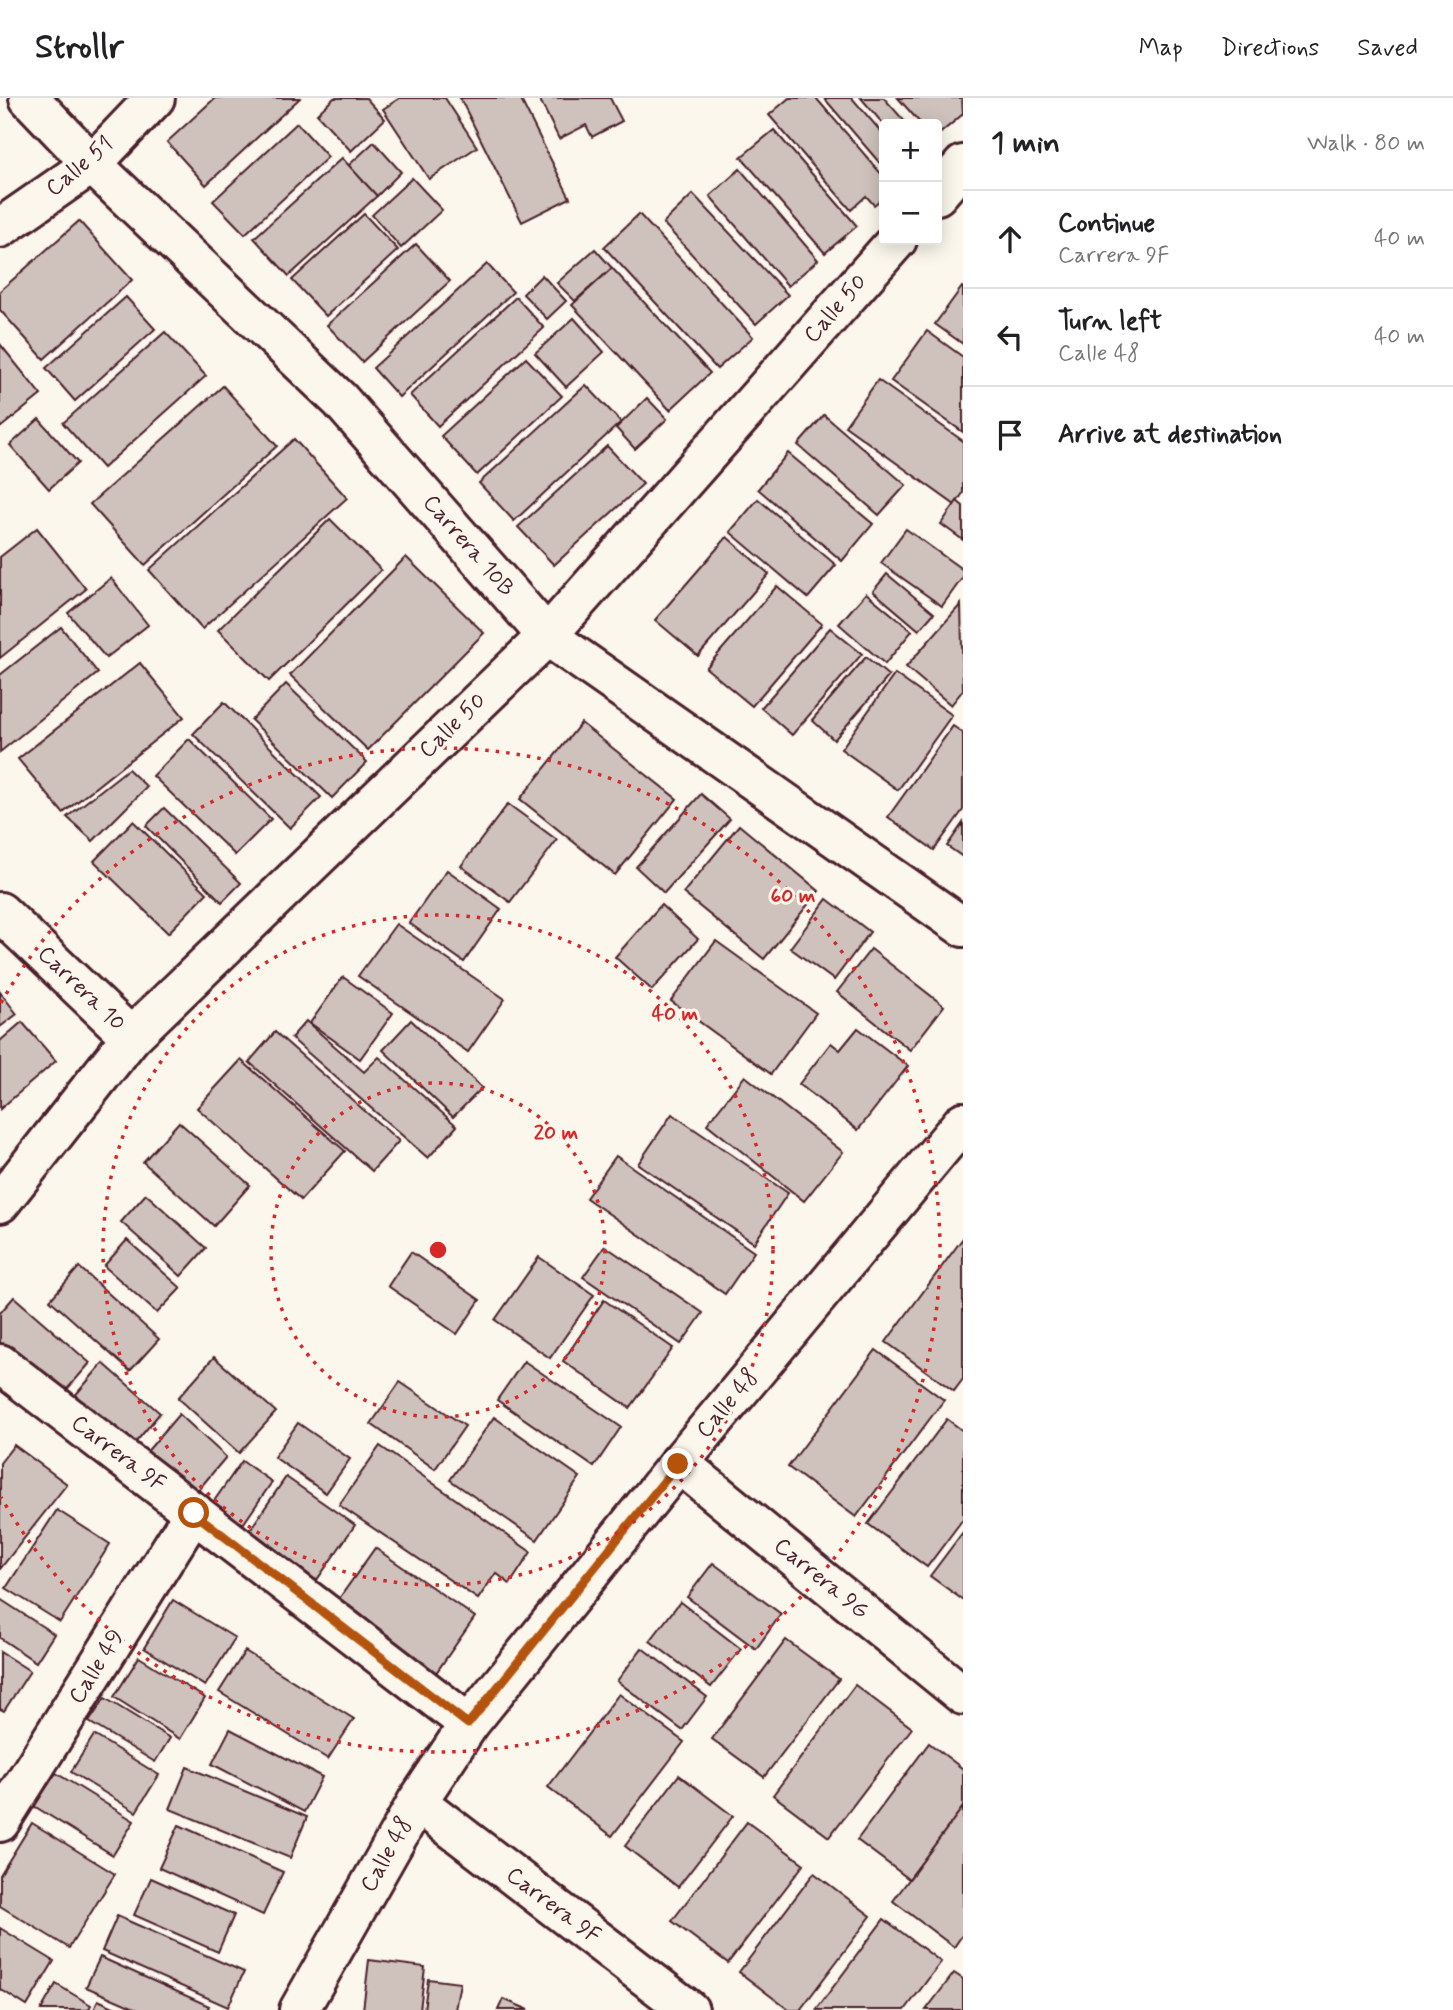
<!DOCTYPE html>
<html lang="en">
<head>
<meta charset="utf-8">
<style>
	:root { --surface:#fff; --page:#f6f6f6; --text:#202124; --muted:#757577; --line:#e0e0e0 }
	body { margin:0; font-family:Mynerve,sans-serif; background:var(--page); color:var(--text) }
	.controls { position:absolute; right:21px; top:21px; display:grid; overflow:hidden; border-radius:7px; box-shadow:0 4px 18px #0003 }
	.controls button { width:63px; height:63px; display:grid; place-items:center; padding:0; border:0; border-bottom:2px solid var(--line); background:var(--surface); color:var(--text); font:35px sans-serif }
	.stop { position:absolute; width:21px; height:21px; margin:-16px; border:5px solid #b45309; border-radius:50%; background:#fff }
	.stop.end { background:#b45309; border-color:#fff; box-shadow:0 2px 7px #0008 }
	.list { margin:0; padding:0; list-style:none }
	h2 { display:flex; justify-content:space-between; align-items:center; height:91px; margin:0; padding:0 28px; font-size:30px }
	h2 small { font-size:23px; font-weight:400; color:var(--muted) }
	.list li { display:grid; grid-template-columns:46px 1fr auto; gap:21px; align-items:center; box-sizing:border-box; height:98px; padding:0 28px; border-top:2px solid var(--line) }
	.list b { display:block; font-size:26px; white-space:nowrap }
	.list p { margin:0; font-size:23px; white-space:nowrap; color:var(--muted) }
	.list em { font-size:23px; font-style:normal; color:var(--muted) }
	.icon { flex:none; width:38px; height:38px; fill:none; stroke:currentColor; stroke-width:2; stroke-linecap:round; stroke-linejoin:round }
	.map { position:relative; flex:none; width:963px; height:1912px; overflow:hidden }
	header { display:flex; align-items:center; gap:42px; box-sizing:border-box; height:98px; padding:0 35px; background:var(--surface); border-bottom:2px solid var(--line) }
	header strong { font-size:33px }
	nav { display:flex; gap:38px; margin-inline-start:auto; font-size:24px }
	main { display:flex }
	aside { flex:1; background:var(--surface) }
	.map>svg:first-child { display:block }
	.building { fill:#cfc2bc; stroke:#4a1f2b; stroke-width:2 }
	.lines { fill:none; stroke-linecap:round; stroke-linejoin:round }
	.minor-casing { stroke:#4a1f2b; stroke-width:44 }
	.minor { stroke:#fbf7ec; stroke-width:38 }
	.route { stroke:#b45309; stroke-width:9 }
	.ring { fill:none; stroke:#d62828; stroke-width:3.5; stroke-dasharray:3.5 7 }
	.labels { text-anchor:middle; dominant-baseline:central; stroke-width:6; stroke-linejoin:round; paint-order:stroke }
	.street-label { font-size:23px; fill:#4a1f2b; stroke:#fbf7ec }
	.centre { fill:#d62828; stroke:#fbf7ec; stroke-width:3.5 }
	.ring-label { font-size:21px; text-anchor:middle; font-weight:bold; fill:#d62828; stroke:#fbf7ec; stroke-width:6; stroke-linejoin:round; paint-order:stroke }
</style>
</head>
<body>
<header>
<strong>Strollr</strong>
<nav><a>Map</a><a>Directions</a><a>Saved</a></nav>
</header>
<main>
<div class="map">
<svg width="963" height="1912" viewBox="0 0 963 1912">
	<rect width="100%" height="100%" fill="#fbf7ec"/>
	<filter id="ink" filterUnits="userSpaceOnUse"><feTurbulence type="fractalNoise" baseFrequency=".0143" numOctaves="2"/><feDisplacementMap in="SourceGraphic" scale="14" xChannelSelector="R" yChannelSelector="G"/><feConvolveMatrix kernelMatrix="1 2 1 2 8 2 1 2 1" color-interpolation-filters="sRGB"/></filter>
	<g filter="url(#ink)">
		<g class="building">
			<polygon points="215,0 300,0 206,87 167,44"/>
			<polygon points="334,0 366,0 385,21 351,53 317,16"/>
			<polygon points="400,0 445,0 477,49 429,81 383,11"/>
			<polygon points="460,0 520,0 570,100 522,124"/>
			<polygon points="539,0 610,0 622,23 592,39 586,27 559,41"/>
			<polygon points="789,0 816,0 884,79 884,99 874,107 866,98 851,112 769,17"/>
			<polygon points="824,0 852,0 884,37 884,70"/>
			<polygon points="861,0 884,0 907,26 884,27"/>
			<polygon points="898,0 962,0 963,16 937,38 937,26 921,26"/>
			<polygon points="297,25 328,59 245,136 213,103"/>
			<polygon points="774,32 857,128 825,155 741,59"/>
			<polygon points="374,44 401,74 377,98 348,68"/>
			<polygon points="342,60 377,98 289,178 254,140"/>
			<polygon points="740,71 818,162 788,188 710,98"/>
			<polygon points="412,80 442,112 401,150 372,117"/>
			<polygon points="693,96 788,197 756,226 663,125"/>
			<polygon points="364,116 398,152 326,218 292,182"/>
			<polygon points="639,116 753,239 717,271 604,149"/>
			<polygon points="79,123 132,182 44,261 0,212 0,193"/>
			<polygon points="416,146 450,183 362,264 327,227"/>
			<polygon points="595,151 612,170 575,203 557,185"/>
			<polygon points="487,166 513,194 399,299 373,270"/>
			<polygon points="612,170 710,275 670,312 572,207"/>
			<polygon points="542,177 566,203 547,221 523,196"/>
			<polygon points="962,189 963,190 963,246 935,226"/>
			<polygon points="126,199 155,231 75,303 46,270"/>
			<polygon points="516,199 544,230 438,328 410,297"/>
			<polygon points="574,220 604,254 566,289 535,255"/>
			<polygon points="927,233 963,259 963,334 891,283"/>
			<polygon points="165,234 206,278 103,370 63,325"/>
			<polygon points="0,246 41,297 0,330"/>
			<polygon points="526,260 562,298 477,377 441,338"/>
			<polygon points="878,282 963,343 963,395 955,407 845,328"/>
			<polygon points="586,287 621,324 514,423 479,385"/>
			<polygon points="223,288 277,348 145,467 90,406"/>
			<polygon points="647,300 667,321 635,351 616,330"/>
			<polygon points="824,317 906,387 879,417 798,347"/>
			<polygon points="39,321 78,365 49,391 10,347"/>
			<polygon points="294,341 347,400 202,531 149,472"/>
			<polygon points="607,348 643,386 554,467 518,429"/>
			<polygon points="788,355 873,426 842,463 758,391"/>
			<polygon points="758,401 836,467 808,500 730,434"/>
			<polygon points="957,403 963,408 963,442 941,426"/>
			<polygon points="330,421 381,472 269,583 218,532"/>
			<polygon points="37,430 86,491 0,560 0,459"/>
			<polygon points="906,431 963,472 963,479 942,508 881,465"/>
			<polygon points="727,439 769,476 698,558 655,522"/>
			<polygon points="406,459 484,535 368,652 290,577"/>
			<polygon points="887,476 934,515 919,532 873,493"/>
			<polygon points="111,480 148,527 106,560 68,515"/>
			<polygon points="777,488 822,526 752,608 706,570"/>
			<polygon points="866,495 912,533 885,566 839,526"/>
			<polygon points="961,506 963,592 951,607 906,569"/>
			<polygon points="61,529 98,575 0,654 0,577"/>
			<polygon points="830,530 862,556 792,637 761,610"/>
			<polygon points="866,559 889,578 834,642 812,622"/>
			<polygon points="140,565 184,619 63,715 18,661"/>
			<polygon points="895,576 952,617 898,692 841,651"/>
			<polygon points="286,586 367,664 332,700 251,622"/>
			<polygon points="224,604 321,699 290,730 193,636"/>
			<polygon points="581,625 677,701 615,777 520,701"/>
			<polygon points="953,628 963,635 963,712 934,752 888,719"/>
			<polygon points="189,641 271,721 235,757 153,678"/>
			<polygon points="128,671 147,689 93,743 67,719"/>
			<polygon points="701,696 730,721 664,795 636,769"/>
			<polygon points="508,706 557,742 510,804 461,768"/>
			<polygon points="164,710 241,785 222,804 146,728"/>
			<polygon points="133,723 207,795 168,835 94,763"/>
			<polygon points="963,725 963,759 947,748"/>
			<polygon points="739,727 819,793 764,861 683,795"/>
			<polygon points="447,772 501,811 464,864 409,825"/>
			<polygon points="827,801 870,834 834,882 790,850"/>
			<polygon points="661,807 698,841 652,892 615,859"/>
			<polygon points="396,826 505,901 468,954 358,878"/>
			<polygon points="716,843 816,915 771,976 671,903"/>
			<polygon points="871,851 944,908 910,952 837,894"/>
			<polygon points="343,879 393,915 360,961 310,925"/>
			<polygon points="0,894 17,916 0,929"/>
			<polygon points="411,922 482,990 453,1019 383,952"/>
			<polygon points="306,923 364,974 379,959 457,1028 428,1060 291,940"/>
			<polygon points="22,924 56,963 0,1011 0,943"/>
			<polygon points="858,930 908,968 858,1032 799,986 831,945 840,952"/>
			<polygon points="275,934 399,1043 372,1073 249,964"/>
			<polygon points="241,962 345,1053 301,1102 197,1010"/>
			<polygon points="745,978 843,1054 804,1103 707,1026"/>
			<polygon points="672,1016 788,1095 754,1145 638,1066"/>
			<polygon points="179,1024 250,1087 214,1128 143,1064"/>
			<polygon points="616,1058 754,1154 725,1196 586,1100"/>
			<polygon points="146,1096 206,1150 181,1178 121,1124"/>
			<polygon points="963,1140 963,1281 954,1293 886,1244"/>
			<polygon points="127,1142 181,1190 157,1215 104,1168"/>
			<polygon points="605,1148 703,1215 681,1246 583,1179"/>
			<polygon points="411,1154 480,1202 457,1236 388,1188"/>
			<polygon points="539,1159 594,1197 550,1260 495,1222"/>
			<polygon points="79,1169 159,1241 130,1273 50,1202"/>
			<polygon points="14,1199 90,1265 55,1305 0,1257 0,1215"/>
			<polygon points="604,1202 673,1250 630,1310 563,1263"/>
			<polygon points="876,1252 944,1302 856,1419 788,1369"/>
			<polygon points="214,1259 276,1314 239,1355 178,1300"/>
			<polygon points="524,1263 621,1329 594,1369 497,1302"/>
			<polygon points="103,1265 160,1315 126,1356 67,1307"/>
			<polygon points="400,1284 465,1328 435,1371 371,1326"/>
			<polygon points="179,1316 226,1359 188,1404 139,1363"/>
			<polygon points="494,1319 580,1379 537,1442 450,1382"/>
			<polygon points="947,1321 963,1333 963,1421 927,1469 868,1426"/>
			<polygon points="298,1325 350,1361 326,1395 274,1359"/>
			<polygon points="14,1347 67,1386 0,1471 0,1365"/>
			<polygon points="380,1348 531,1454 510,1486 496,1475 478,1501 339,1407"/>
			<polygon points="242,1363 272,1384 237,1435 207,1413"/>
			<polygon points="286,1379 355,1427 314,1486 245,1439"/>
			<polygon points="57,1412 110,1446 60,1524 6,1490"/>
			<polygon points="963,1434 963,1502 930,1478"/>
			<polygon points="375,1450 475,1519 431,1582 331,1512"/>
			<polygon points="713,1465 781,1516 756,1551 687,1499"/>
			<polygon points="0,1501 54,1536 36,1564 0,1540"/>
			<polygon points="173,1502 235,1540 205,1588 144,1550"/>
			<polygon points="680,1504 741,1551 711,1589 650,1543"/>
			<polygon points="786,1542 839,1581 764,1679 712,1641"/>
			<polygon points="642,1550 707,1599 682,1632 617,1583"/>
			<polygon points="245,1553 354,1621 328,1661 219,1594"/>
			<polygon points="0,1554 30,1573 4,1613 0,1611"/>
			<polygon points="139,1559 205,1600 180,1641 114,1599"/>
			<polygon points="855,1587 912,1630 829,1739 773,1697"/>
			<polygon points="619,1596 684,1644 612,1738 548,1689"/>
			<polygon points="105,1600 170,1640 155,1664 89,1624"/>
			<polygon points="230,1631 322,1679 304,1714 212,1666"/>
			<polygon points="94,1637 159,1677 136,1714 71,1674"/>
			<polygon points="929,1645 963,1671 963,1709 909,1781 857,1742"/>
			<polygon points="187,1669 307,1719 290,1760 170,1711"/>
			<polygon points="56,1675 134,1723 113,1757 34,1708"/>
			<polygon points="679,1677 733,1718 678,1789 625,1748"/>
			<polygon points="963,1709 963,1836 954,1849 893,1803"/>
			<polygon points="747,1724 804,1766 728,1865 672,1823"/>
			<polygon points="32,1725 115,1776 69,1850 0,1808 0,1777"/>
			<polygon points="179,1727 283,1774 263,1817 159,1770"/>
			<polygon points="814,1775 871,1818 800,1912 789,1912 739,1874"/>
			<polygon points="151,1780 234,1817 218,1854 134,1817"/>
			<polygon points="117,1818 244,1874 228,1909 102,1853"/>
			<polygon points="884,1821 941,1864 905,1912 816,1912"/>
			<polygon points="0,1830 54,1863 27,1908 0,1891"/>
			<polygon points="100,1859 209,1908 207,1912 139,1912 86,1889"/>
			<polygon points="369,1862 425,1869 420,1912 363,1912"/>
			<polygon points="954,1875 963,1881 963,1912 926,1912"/>
			<polygon points="428,1881 460,1885 455,1912 424,1912"/>
			<polygon points="56,1886 91,1907 88,1912 41,1912"/>
			<polygon points="503,1901 529,1912 498,1912"/>
			<polygon points="98,1902 120,1912 94,1912"/>
		</g>
		<g class="lines">
			<g class="minor-casing">
				<g id="minor">
					<polyline points="29,0 92,66 340,302 547,538 963,829"/>
					<polyline points="937,97 963,67"/>
					<polyline points="0,130 92,66 155,0"/>
					<polyline points="0,814 131,939"/>
					<polyline points="0,1105 131,939 547,538 897,142"/>
					<polyline points="0,1266 469,1626"/>
					<polyline points="679,1365 963,1597"/>
					<polyline points="417,1704 689,1912"/>
					<polyline points="0,1724 194,1414"/>
					<polyline points="299,1912 417,1704 469,1626 679,1365 963,1024"/>
				</g>
			</g>
			<use href="#minor" class="minor"/>
		</g>
	</g>
	<g class="lines" filter="url(#ink)">
		<polyline class="route" points="194,1415 468,1626 678,1366"/>
	</g>
	<g class="ring">
		<circle cx="438" cy="1152" r="167"/>
		<circle cx="438" cy="1152" r="335"/>
		<path d="M1 905A502 502 0 1 1 1 1399"/>
	</g>
	<g class="labels">
		<g class="street-label">
			<text transform="translate(80 69) rotate(-40)">Calle 51</text>
			<text transform="translate(836 211) rotate(-49)">Calle 50</text>
			<text transform="translate(468 448) rotate(49)">Carrera 10B</text>
			<text transform="translate(453 628) rotate(-44)">Calle 50</text>
			<text transform="translate(81 891) rotate(44)">Carrera 10</text>
			<text transform="translate(728 1306) rotate(-50)">Calle 48</text>
			<text transform="translate(118 1356) rotate(37)">Carrera 9F</text>
			<text transform="translate(821 1481) rotate(39)">Carrera 9G</text>
			<text transform="translate(97 1569) rotate(-58)">Calle 49</text>
			<text transform="translate(387 1757) rotate(-61)">Calle 48</text>
			<text transform="translate(553 1808) rotate(37)">Carrera 9F</text>
		</g>
	</g>
	<circle cx="438" cy="1152" r="10" class="centre"/>
	<g class="ring-label">
		<text x="793" y="804">60 m</text>
		<text x="675" y="922">40 m</text>
		<text x="556" y="1041">20 m</text>
	</g>
</svg>
<div class="controls">
<button>+</button>
<button>−</button>
</div>
<div class="stop" style="left:194px;top:1415px"></div>
<div class="stop end" style="left:678px;top:1366px"></div>
</div>
<aside>
<h2>1 min<small>Walk · 80 m</small></h2>
<ul class="list">
<li><svg class="icon" aria-label="ahead" viewBox="0 0 24 24"><path d="M12 20V5M6 11l6-6 6 6"/></svg><div><b>Continue</b><p>Carrera 9F</p></div><em>40 m</em></li>
<li><svg class="icon" aria-label="left" viewBox="0 0 24 24"><path d="M17 20v-9H6M10 6l-5 5 5 5"/></svg><div><b>Turn left</b><p>Calle 48</p></div><em>40 m</em></li>
<li><svg class="icon" aria-label="arrive" viewBox="0 0 24 24"><path d="M6 21V4h12l-3 4 3 4H6"/></svg><div><b>Arrive at destination</b></div></li>
</ul>
</aside>
</main>
</body>
</html>
